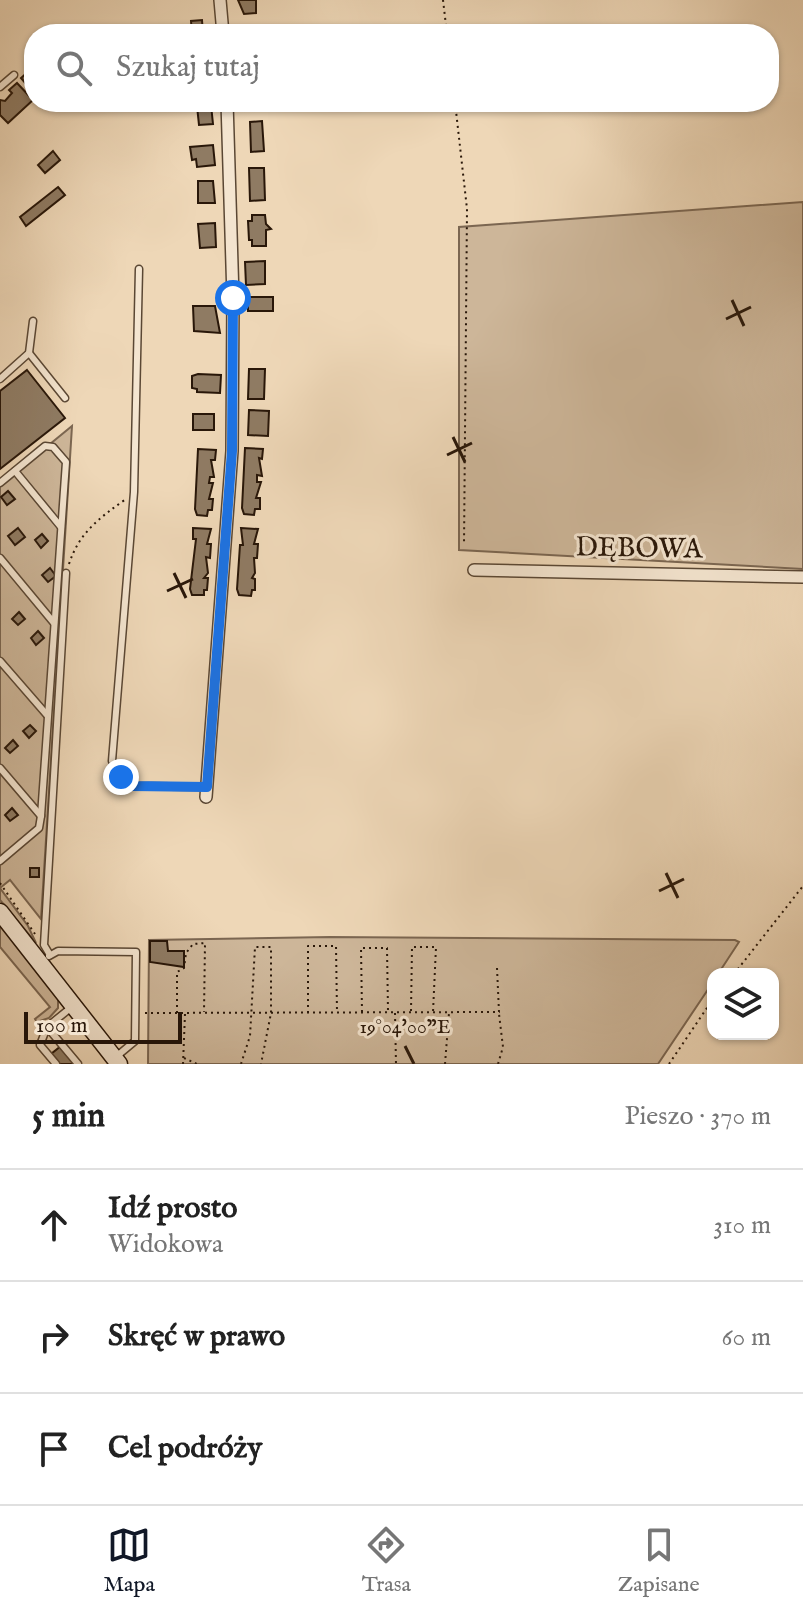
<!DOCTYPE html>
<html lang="pl">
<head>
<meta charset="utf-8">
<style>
	:root { --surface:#fff; --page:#f2f2f2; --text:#222; --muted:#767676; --line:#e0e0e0; --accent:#111827 }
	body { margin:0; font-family:"IM FELL English",serif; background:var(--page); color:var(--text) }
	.controls { position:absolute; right:24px; bottom:24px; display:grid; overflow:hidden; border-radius:16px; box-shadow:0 2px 6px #0004 }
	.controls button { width:72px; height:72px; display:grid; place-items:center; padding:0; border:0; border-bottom:2px solid var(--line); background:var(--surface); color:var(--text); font:40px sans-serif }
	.scale { position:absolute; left:24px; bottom:20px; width:158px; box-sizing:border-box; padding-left:8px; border:4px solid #291709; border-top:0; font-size:22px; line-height:28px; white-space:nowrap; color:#291709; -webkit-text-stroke:6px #f4e5d0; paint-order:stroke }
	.stop { position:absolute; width:24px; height:24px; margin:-18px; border:6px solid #1a73e8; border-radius:50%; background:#fff }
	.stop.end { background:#1a73e8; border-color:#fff; box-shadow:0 2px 8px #0008 }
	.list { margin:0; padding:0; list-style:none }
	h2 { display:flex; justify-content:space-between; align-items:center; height:104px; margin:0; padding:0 32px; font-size:34px }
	h2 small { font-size:26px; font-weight:400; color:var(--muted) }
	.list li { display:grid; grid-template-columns:52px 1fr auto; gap:24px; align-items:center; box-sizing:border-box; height:112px; padding:0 32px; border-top:2px solid var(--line) }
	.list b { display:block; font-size:30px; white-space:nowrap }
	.list p { margin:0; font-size:26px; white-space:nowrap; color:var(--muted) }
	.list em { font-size:26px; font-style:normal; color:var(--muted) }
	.icon { flex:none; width:44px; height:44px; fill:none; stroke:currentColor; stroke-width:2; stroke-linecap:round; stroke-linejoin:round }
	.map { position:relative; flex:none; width:803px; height:1064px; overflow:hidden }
	.search { position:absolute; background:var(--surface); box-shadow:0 2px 6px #0004; left:24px; right:24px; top:24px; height:88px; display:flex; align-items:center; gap:20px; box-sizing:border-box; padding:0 28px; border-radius:32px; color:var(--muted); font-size:30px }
	.sheet { height:440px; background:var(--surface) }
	nav { display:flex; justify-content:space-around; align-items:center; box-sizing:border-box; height:112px; border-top:2px solid var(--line); background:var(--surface); font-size:22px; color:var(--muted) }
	nav a { display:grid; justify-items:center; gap:4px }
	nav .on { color:var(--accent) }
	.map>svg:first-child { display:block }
	.green { fill:#cdb699; stroke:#7b6651; stroke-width:2 }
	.building { fill:#8f7b63; stroke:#291709; stroke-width:2 }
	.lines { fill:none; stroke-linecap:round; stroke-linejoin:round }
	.lane-casing { stroke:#5a4734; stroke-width:9 }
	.street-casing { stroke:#5a4734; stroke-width:14 }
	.secondary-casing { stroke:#291709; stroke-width:19 }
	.path { stroke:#291709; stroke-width:2; stroke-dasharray:2 4; stroke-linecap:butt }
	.lane { stroke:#f4e5d0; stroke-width:6 }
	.street { stroke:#f4e5d0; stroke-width:11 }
	.secondary { stroke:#f4e5d0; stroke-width:16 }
	.route { stroke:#1a73e8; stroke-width:10 }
	.ticks { fill:none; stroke:#291709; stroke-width:3 }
	.labels { text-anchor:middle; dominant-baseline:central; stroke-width:6; stroke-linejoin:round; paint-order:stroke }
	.street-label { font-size:28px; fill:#291709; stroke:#f4e5d0 }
	.ticks-label { font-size:20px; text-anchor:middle; fill:#291709; stroke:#f4e5d0; stroke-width:6; stroke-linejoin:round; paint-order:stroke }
</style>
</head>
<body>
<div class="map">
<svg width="803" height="1064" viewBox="0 0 803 1064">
	<rect width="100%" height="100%" fill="#eed7b7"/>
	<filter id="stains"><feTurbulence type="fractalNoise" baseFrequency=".0025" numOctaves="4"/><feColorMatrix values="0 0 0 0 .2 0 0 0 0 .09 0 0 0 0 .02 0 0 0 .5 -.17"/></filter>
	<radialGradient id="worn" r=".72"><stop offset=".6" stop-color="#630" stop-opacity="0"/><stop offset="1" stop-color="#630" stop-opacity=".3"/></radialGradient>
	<g class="green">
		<polygon points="803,202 803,569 459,550 459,227"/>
		<polygon points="72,426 41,919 10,880 0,888 28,926 36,943 0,900 0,485"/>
		<polygon points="0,924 58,998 58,1008 49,1018 37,1022 35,1019 50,1007 0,947"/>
		<polygon points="330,937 735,940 739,942 718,974 713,974 713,982 658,1064 148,1064 149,940"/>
	</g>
	<g class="building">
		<polygon points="238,0 256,0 256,13 244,14"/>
		<polygon points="202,20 203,34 192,34 191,21"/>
		<polygon points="258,29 258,34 243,34 243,30"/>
		<polygon points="29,71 34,77 33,92 21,78"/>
		<polygon points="17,83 33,100 8,123 0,115 0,100 5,101 12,93 9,90"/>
		<polygon points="211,105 213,124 199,125 197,106"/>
		<polygon points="262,121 264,151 251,152 250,122"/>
		<polygon points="213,145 215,165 197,167 196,159 192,160 190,147"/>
		<polygon points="53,151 60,160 45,173 38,165"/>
		<polygon points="249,168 264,168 265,200 250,201"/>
		<polygon points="198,181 213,181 215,203 198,203"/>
		<polygon points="58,187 65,195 26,226 20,217"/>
		<polygon points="252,215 265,215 266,224 271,229 266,230 266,246 252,246 252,240 249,240 248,221 252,221"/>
		<polygon points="215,223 216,247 200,248 198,224"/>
		<polygon points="265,261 265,284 246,285 245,262"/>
		<rect x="248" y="297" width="25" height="14"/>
		<polygon points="193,306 215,306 220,333 194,331"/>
		<polygon points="249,369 265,369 264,399 248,399"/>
		<polygon points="27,370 65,418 0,469 0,391"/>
		<polygon points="198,374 221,375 220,393 197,392 197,389 192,388 192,376"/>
		<polygon points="249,410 269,411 268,436 248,435"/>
		<rect x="193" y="414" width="21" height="16"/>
		<polygon points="245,448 263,449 262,459 259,458 262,476 257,475 257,482 261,482 256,498 260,498 260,509 255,509 254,515 244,514 242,508"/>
		<polygon points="198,449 216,450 215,460 211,460 214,477 210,477 209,483 213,483 209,499 213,499 212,510 208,510 207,516 197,515 195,509"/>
		<polygon points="8,491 15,499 7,505 1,497"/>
		<polygon points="18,528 25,537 15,545 8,536"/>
		<polygon points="193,528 211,529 207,544 211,544 210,558 206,557 208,573 204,578 208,578 207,590 204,590 204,595 192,595 190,589 196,539 193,539"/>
		<polygon points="241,528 258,529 254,544 258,544 257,558 254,558 255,573 252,578 255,579 255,590 252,590 251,596 239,595 237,589 240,545 243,545"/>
		<polygon points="42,534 48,541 41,548 35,540"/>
		<polygon points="50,568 56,576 48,582 42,575"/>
		<polygon points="19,612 25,619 18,625 12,619"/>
		<polygon points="38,631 44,638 36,645 31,638"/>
		<polygon points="30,725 36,731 29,738 23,731"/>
		<polygon points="13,740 18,746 10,753 5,748"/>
		<polygon points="12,808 18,815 10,821 5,815"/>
		<rect x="30" y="868" width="9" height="9"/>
		<polygon points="150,941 167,941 168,951 184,951 184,967 150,962"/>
		<polygon points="61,1046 75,1064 59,1064 51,1054"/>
	</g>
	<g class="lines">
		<g class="lane-casing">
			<g id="lane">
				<polyline points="0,87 14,75"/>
				<polyline points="139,269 134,492 112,761 121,777 133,786 207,787"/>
				<polyline points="29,353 65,398"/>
				<polyline points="0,379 29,353 33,321"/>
				<polyline points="15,471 61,527"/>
				<polyline points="0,483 45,446 53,447 66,462 41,816 39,828 0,861"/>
				<polyline points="0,558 54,623"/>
				<polyline points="0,661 47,715"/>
				<polyline points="0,768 41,816"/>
				<polyline points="50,955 44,945 66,573"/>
				<polyline points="49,956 58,951 136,952 135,1041 117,1056"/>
				<polyline points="47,1027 78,1064"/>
				<polyline points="56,1064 40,1045 47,1027 73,1006"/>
			</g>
		</g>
		<g class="street-casing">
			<g id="street">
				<polyline points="220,0 223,34"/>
				<polyline points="474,570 803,577"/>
				<polyline points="206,797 232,451 233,298 227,102"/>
			</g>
		</g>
		<g class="secondary-casing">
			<polyline id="secondary" points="0,912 119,1064"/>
		</g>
		<g class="path">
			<polyline points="443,0 447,34"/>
			<polyline points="455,102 467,209 464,545"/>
			<path d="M69 564C79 533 99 518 126 499"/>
			<polyline points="0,883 35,934"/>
			<polyline points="734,974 803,886"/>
			<polyline points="411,1011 412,947 436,947 433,1012"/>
			<polyline points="362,1012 361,948 387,948 388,1011"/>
			<polyline points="145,1013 499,1012 497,968"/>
			<polyline points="177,1013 177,972 184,968 186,953 193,944 205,943 204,1012"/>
			<polyline points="308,1013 308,946 336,946 337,1012"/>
			<polyline points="395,1013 396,1064"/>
			<polyline points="184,1058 197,1064"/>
			<polyline points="183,1064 185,1014"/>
			<polyline points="241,1064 250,1036 255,947 271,947 271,1013 261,1064"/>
			<polyline points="445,1064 449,1013"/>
			<polyline points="498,1064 503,1047 499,1014"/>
			<polyline points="669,1064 713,999"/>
		</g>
		<use href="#lane" class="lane"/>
		<use href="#street" class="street"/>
		<use href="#secondary" class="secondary"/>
	</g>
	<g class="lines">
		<polyline class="route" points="121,777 133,786 207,787 232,451 233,298"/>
	</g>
	<path class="ticks" d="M732 300 744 326M726 319 751 307M453 437 465 462M447 455 472 443M174 573 186 598M167 591 193 579M666 873 678 898M659 891 684 879M405 1046 414 1064"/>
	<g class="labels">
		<g class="street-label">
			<text transform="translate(639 549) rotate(1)">DĘBOWA</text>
		</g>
	</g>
	<g class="ticks-label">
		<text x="405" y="1033">19°04'00"E</text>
	</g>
	<rect width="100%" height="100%" filter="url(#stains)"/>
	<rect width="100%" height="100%" fill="url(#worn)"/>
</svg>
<div class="controls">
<button><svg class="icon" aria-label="layers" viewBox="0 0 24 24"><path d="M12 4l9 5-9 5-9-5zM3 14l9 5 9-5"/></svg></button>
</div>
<div class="scale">100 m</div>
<div class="stop" style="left:233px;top:298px"></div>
<div class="stop end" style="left:121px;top:777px"></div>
<div class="search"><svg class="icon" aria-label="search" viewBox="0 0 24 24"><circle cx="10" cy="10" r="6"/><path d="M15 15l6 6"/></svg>Szukaj tutaj</div>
</div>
<section class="sheet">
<h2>5 min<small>Pieszo · 370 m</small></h2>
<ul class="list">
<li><svg class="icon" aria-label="ahead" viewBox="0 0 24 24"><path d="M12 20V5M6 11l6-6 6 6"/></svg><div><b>Idź prosto</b><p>Widokowa</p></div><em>310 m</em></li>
<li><svg class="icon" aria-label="right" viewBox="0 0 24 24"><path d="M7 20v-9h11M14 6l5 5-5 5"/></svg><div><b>Skręć w prawo</b></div><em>60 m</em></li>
<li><svg class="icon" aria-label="arrive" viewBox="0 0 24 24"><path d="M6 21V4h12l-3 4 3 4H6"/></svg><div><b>Cel podróży</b></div></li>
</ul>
</section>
<nav>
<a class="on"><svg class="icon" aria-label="map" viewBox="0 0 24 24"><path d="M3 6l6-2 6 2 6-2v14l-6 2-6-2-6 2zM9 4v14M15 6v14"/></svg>Mapa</a>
<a><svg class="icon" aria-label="directions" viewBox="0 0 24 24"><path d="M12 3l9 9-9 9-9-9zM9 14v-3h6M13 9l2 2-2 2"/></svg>Trasa</a>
<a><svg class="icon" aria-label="saved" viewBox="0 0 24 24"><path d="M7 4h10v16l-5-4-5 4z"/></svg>Zapisane</a>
</nav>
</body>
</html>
